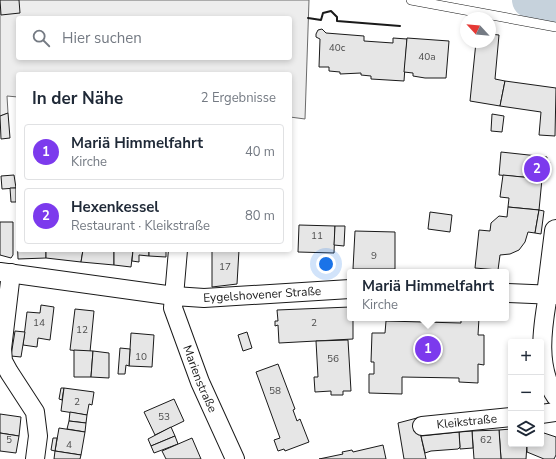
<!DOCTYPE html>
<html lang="de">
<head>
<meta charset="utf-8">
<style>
	:root { --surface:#fff; --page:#f6f6f7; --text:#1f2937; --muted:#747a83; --line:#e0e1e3; --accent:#7c3aed }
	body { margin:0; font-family:"Nunito Sans",sans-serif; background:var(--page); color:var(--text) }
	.controls { position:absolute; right:12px; bottom:12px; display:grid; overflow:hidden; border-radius:4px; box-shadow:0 2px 6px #0003 }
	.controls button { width:36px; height:36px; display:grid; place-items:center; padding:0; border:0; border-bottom:1px solid var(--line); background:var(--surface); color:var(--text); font:20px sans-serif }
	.compass { position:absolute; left:460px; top:12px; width:36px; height:36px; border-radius:50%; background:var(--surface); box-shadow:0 2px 6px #0003; rotate:296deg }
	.you { position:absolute; left:326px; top:264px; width:14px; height:14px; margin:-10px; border:3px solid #fff; border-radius:50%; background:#1a73e8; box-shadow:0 0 0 6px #1a73e833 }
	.badge { display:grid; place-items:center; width:26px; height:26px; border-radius:50%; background:var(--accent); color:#fff; font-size:13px; font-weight:700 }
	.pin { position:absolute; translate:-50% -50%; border:2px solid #fff; box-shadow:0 1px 4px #0006 }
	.popup { position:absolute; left:347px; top:269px; width:162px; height:52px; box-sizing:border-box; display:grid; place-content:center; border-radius:4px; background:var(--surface); filter:drop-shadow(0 1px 3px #0005); font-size:13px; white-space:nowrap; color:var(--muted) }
	.popup b { font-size:15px; color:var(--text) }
	.popup::after { content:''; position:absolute; left:50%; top:100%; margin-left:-8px; border:8px solid transparent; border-top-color:var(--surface) }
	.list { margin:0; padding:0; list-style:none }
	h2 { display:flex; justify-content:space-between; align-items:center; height:52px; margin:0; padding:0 16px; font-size:17px }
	h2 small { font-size:13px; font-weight:400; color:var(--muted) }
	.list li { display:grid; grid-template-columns:26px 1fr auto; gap:12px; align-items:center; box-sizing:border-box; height:56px; margin:0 8px 8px; padding:0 8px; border:1px solid var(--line); border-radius:4px }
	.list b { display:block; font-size:15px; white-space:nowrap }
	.list p { margin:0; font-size:13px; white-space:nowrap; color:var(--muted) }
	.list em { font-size:13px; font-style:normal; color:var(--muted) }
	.icon { flex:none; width:22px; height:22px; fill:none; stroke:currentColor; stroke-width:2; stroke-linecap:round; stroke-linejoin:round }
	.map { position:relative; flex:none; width:556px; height:459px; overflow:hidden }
	.search { position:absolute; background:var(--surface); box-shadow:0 2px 6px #0003; left:16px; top:16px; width:276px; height:44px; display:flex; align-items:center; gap:10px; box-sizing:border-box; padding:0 14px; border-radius:4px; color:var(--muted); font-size:15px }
	.panel { position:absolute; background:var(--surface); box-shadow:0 2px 6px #0003; left:16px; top:72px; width:276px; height:180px; border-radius:4px }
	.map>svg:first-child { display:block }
	.parking { fill:#ededed; stroke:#6a6a6a; fill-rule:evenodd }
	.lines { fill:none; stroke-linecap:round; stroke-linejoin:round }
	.river { stroke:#c6d2dc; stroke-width:36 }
	.building { fill:#e6e6e6; stroke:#1a1a1a }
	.service-casing { stroke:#1a1a1a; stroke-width:10 }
	.minor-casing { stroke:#1a1a1a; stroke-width:20 }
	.tertiary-casing { stroke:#1a1a1a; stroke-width:24 }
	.service { stroke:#fff; stroke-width:9 }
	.minor { stroke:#fff; stroke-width:18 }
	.tertiary { stroke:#fff; stroke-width:22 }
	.wall { stroke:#1a1a1a; stroke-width:2 }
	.labels { text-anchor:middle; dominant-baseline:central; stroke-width:3; stroke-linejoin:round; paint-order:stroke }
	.number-label { font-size:10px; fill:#4d4d4d }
	.street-label { font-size:12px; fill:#1a1a1a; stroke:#fff }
</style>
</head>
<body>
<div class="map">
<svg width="556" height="459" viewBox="0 0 556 459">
	<rect width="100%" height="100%" fill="#fff"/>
	<path class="parking" d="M0 0H309L305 119 290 117V74H18V97L7 96 8 113 0 116ZM18 18H290V58H18Z"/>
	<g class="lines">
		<polyline class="river" points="530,0 556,7"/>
	</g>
	<g class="building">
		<polygon points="0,0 19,0 20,13 1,15"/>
		<polygon points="322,29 326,33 364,36 364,41 393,43 393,38 407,39 404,81 371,79 371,76 361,75 361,73 340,74 340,72 329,71 329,67 319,67 320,39 316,37 316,34 318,30"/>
		<polygon points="490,34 499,35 495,79 505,81 500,106 470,101 476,42 490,42"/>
		<polygon points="407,38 449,41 446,78 425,78 413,76 413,73 404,72"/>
		<polygon points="505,81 556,88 555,136 539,135 541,112 500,106"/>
		<polygon points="8,113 10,138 1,139 0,116"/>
		<polygon points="492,114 504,116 502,132 491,131"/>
		<polygon points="501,152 547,157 545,179 499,175"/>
		<rect x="546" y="163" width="4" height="11"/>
		<polygon points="14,175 16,188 2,189 1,176"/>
		<polygon points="503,175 542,179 539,210 508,207 509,198 500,197"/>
		<polygon points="10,188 16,188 16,202 11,202"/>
		<polygon points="508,207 539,210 535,233 528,232 525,242 519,250 510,254 500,255 498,270 475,268 479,230 490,231 491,223 499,216 507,217"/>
		<polygon points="539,210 544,211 541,234 535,233"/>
		<polygon points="430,212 452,215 450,232 428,229"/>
		<polygon points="0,222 13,222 13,255 11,258 0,255"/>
		<polygon points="299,225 335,226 334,253 298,252"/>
		<polygon points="335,226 345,226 344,246 334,245"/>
		<polygon points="355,231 395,232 395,269 353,269"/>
		<polygon points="17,233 18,250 46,250 46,258 18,259"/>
		<polygon points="46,250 83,250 81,262 46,258"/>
		<polygon points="83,250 114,250 114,265 81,262"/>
		<polygon points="114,250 133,250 131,267 114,265"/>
		<polygon points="133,250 149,250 149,256 139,255 139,262 132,261"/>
		<polygon points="149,250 166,250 166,257 149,256"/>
		<polygon points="212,250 239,250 237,284 212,287"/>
		<polygon points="41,305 54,307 50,340 38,338 37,347 23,345 27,312 40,313"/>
		<polygon points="350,307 350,318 353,321 353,339 279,343 278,325 275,326 275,321 278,321 277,310"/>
		<polygon points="75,309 94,311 90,352 70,350"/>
		<polygon points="461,318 479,318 478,335 484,335 484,365 478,364 478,383 459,382 459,378 402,377 402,394 369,393 369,374 374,374 374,362 371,362 372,333 385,333 386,321 461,323"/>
		<polygon points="15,331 25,332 21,357 11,356"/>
		<polygon points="247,332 252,348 243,351 238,335"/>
		<polygon points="131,333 154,335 152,367 129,366"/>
		<polygon points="348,340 351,391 343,391 343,395 331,395 331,391 315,392 314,377 318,377 316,341"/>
		<polygon points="120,348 130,349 129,366 126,365 125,374 118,374"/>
		<polygon points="74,350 93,351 91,377 74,377"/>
		<polygon points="93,351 109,353 109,378 91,377"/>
		<polygon points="278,364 295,409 293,410 297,421 300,419 309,442 285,451 284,449 278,451 274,440 280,438 256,372"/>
		<polygon points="61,388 64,388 62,400 59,399"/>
		<polygon points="64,388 94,392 92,405 89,404 87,415 61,411"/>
		<polygon points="174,399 184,421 155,435 144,412"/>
		<polygon points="70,412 87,415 86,423 69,421"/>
		<polygon points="0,414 21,417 19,436 0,433"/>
		<polygon points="417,418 426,459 404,459 398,423"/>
		<polygon points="69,421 86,423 85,432 67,429"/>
		<polygon points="171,427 175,436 151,446 148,439"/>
		<polygon points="59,428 85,432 81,455 55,451"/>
		<polygon points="511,429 511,444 527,444 526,459 501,459 499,430"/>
		<polygon points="499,430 501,459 474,459 472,431"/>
		<polygon points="472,431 473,448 460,449 459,432"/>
		<polygon points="459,432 460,447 458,449 431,451 425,453 421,436"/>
		<polygon points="541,432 556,437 556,455 554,459 544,459 527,452 527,444 541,444"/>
		<polygon points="0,433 19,436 16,453 0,451"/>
		<polygon points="175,436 178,444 154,453 151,446"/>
		<polygon points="53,438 57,438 55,451 51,450"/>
		<polygon points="192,438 201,459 166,459 162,451"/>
		<polygon points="383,445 386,459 319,459 343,454 342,452 352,450 353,452"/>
		<polygon points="55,451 81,455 80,459 54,459"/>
	</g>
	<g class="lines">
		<g class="service-casing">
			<polyline id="service" points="411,0 556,27"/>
		</g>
		<g class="minor-casing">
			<g id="minor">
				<path id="s1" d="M178 250 173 308 200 382 235 459"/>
				<path id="s2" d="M0 272 174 296 204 298 350 289"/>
				<polyline points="11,273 2,349 3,361 9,372 35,412 38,436 35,459"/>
				<polyline points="506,293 556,295"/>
				<path d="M548 295C542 329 536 368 556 397"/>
				<polyline points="541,414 556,412"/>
				<path id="s3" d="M422 426 511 417"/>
			</g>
		</g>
		<g class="tertiary-casing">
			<polyline id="tertiary" points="548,295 556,231"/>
		</g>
		<use href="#service" class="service"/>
		<use href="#minor" class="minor"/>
		<use href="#tertiary" class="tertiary"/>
		<polyline class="wall" points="308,18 321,20 323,13 331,11 337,17 337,21 400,26"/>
	</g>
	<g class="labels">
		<g class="number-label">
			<text x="337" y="48">40c</text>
			<text x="427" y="57">40a</text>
			<text x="317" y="236">11</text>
			<text x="374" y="256">9</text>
			<text x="225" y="267">17</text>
			<text x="39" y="323">14</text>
			<text x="314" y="323">2</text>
			<text x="82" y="330">12</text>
			<text x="141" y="357">10</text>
			<text x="333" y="359">56</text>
			<text x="275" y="391">58</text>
			<text x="77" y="402">2</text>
			<text x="164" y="417">53</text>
			<text x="9" y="440">5</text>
			<text x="486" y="440">62</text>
			<text x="69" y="445">4</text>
		</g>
		<g class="street-label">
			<text stroke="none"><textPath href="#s2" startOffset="264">Eygelshovener Straße</textPath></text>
			<text stroke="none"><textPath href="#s1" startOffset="134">Marienstraße</textPath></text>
			<text stroke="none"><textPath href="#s3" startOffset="45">Kleikstraße</textPath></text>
		</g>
	</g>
</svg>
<div class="controls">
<button>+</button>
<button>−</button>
<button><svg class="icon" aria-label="layers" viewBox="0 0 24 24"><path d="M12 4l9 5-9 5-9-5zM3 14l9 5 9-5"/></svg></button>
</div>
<svg class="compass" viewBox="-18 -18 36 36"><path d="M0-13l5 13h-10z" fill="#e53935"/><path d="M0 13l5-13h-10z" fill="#747a83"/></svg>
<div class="you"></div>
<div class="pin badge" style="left:428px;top:349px">1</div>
<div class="popup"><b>Mariä Himmelfahrt</b>Kirche</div>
<div class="pin badge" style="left:537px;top:169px">2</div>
<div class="search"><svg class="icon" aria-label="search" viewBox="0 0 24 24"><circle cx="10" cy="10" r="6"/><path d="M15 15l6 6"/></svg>Hier suchen</div>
<section class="panel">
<h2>In der Nähe<small>2 Ergebnisse</small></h2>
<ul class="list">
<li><span class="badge">1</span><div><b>Mariä Himmelfahrt</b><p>Kirche</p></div><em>40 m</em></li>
<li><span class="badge">2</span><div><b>Hexenkessel</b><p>Restaurant · Kleikstraße</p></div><em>80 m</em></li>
</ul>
</section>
</div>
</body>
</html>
